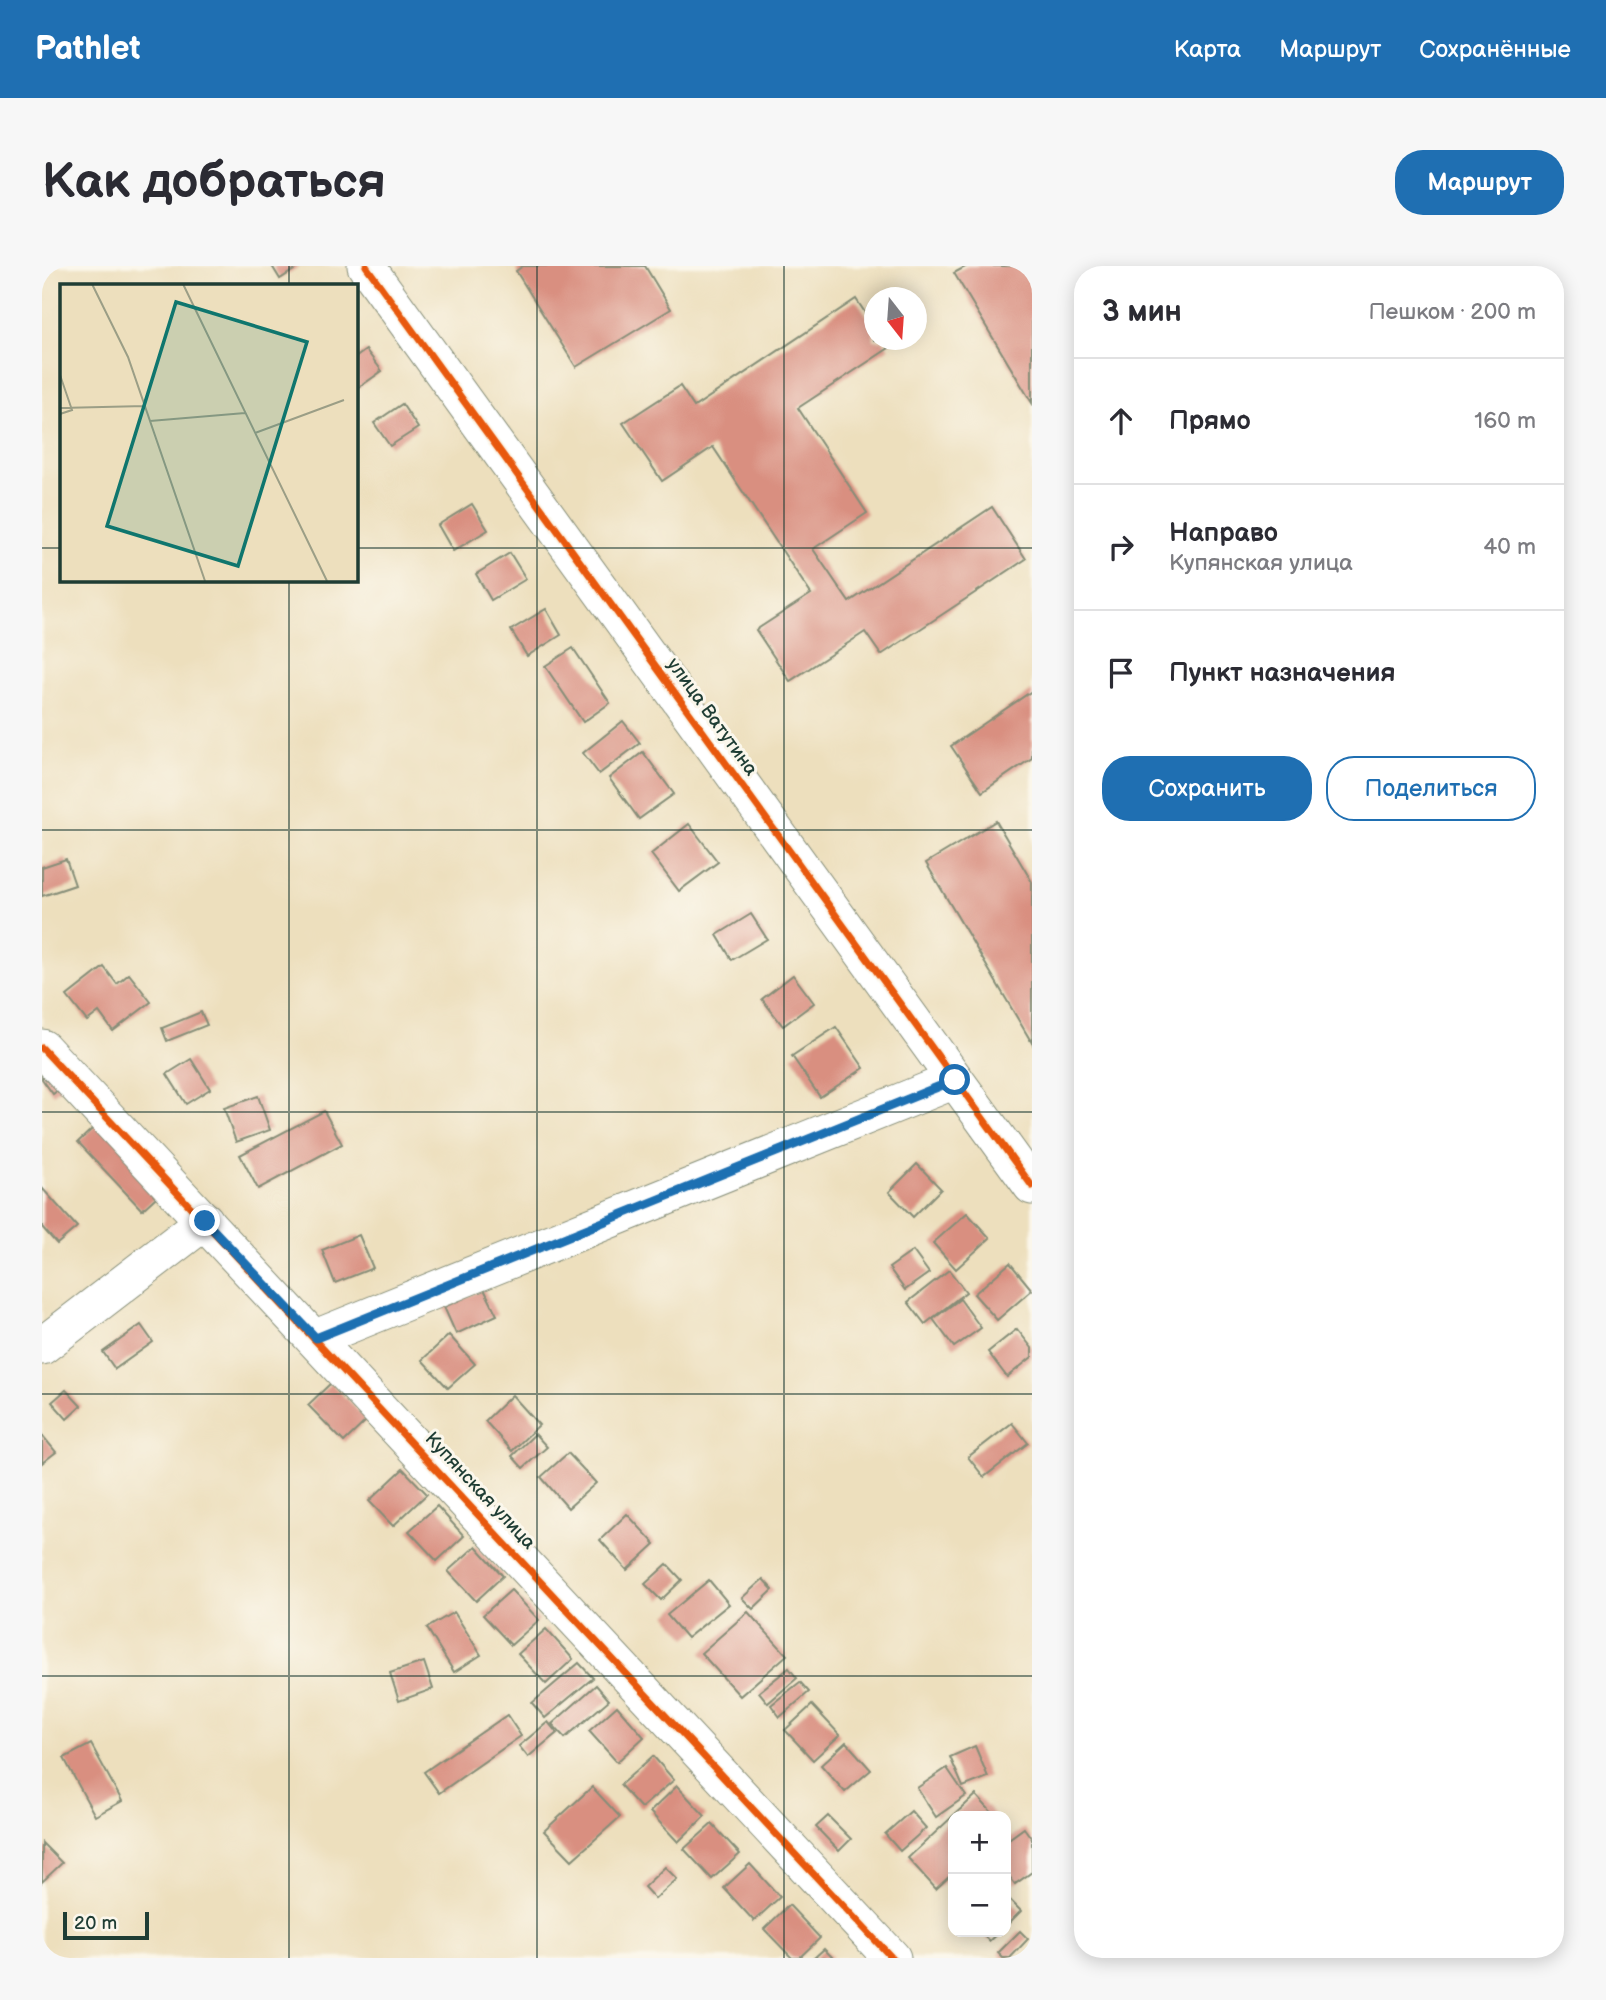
<!DOCTYPE html>
<html lang="ru">
<head>
<meta charset="utf-8">
<style>
	:root { --surface:#fff; --page:#f7f7f7; --text:#2b2b33; --muted:#7c7c81; --line:#e1e1e2; --accent:#1f6fb2 }
	body { margin:0; font-family:"Balsamiq Sans",sans-serif; background:var(--page); color:var(--text) }
	.controls { position:absolute; right:21px; bottom:21px; display:grid; overflow:hidden; border-radius:14px; box-shadow:0 4px 18px #0003 }
	.controls button { width:63px; height:63px; display:grid; place-items:center; padding:0; border:0; border-bottom:2px solid var(--line); background:var(--surface); color:var(--text); font:35px sans-serif }
	.compass { position:absolute; left:822px; top:21px; width:63px; height:63px; border-radius:50%; background:var(--surface); box-shadow:0 4px 18px #0003; rotate:163deg }
	.scale { position:absolute; left:21px; bottom:18px; width:86px; box-sizing:border-box; padding-left:7px; border:4px solid #1f3d34; border-top:0; font-size:19px; line-height:24px; white-space:nowrap; color:#1f3d34; -webkit-text-stroke:5px #fbf7ec; paint-order:stroke }
	.stop { position:absolute; width:21px; height:21px; margin:-16px; border:5px solid #1f6fb2; border-radius:50%; background:#fff }
	.stop.end { background:#1f6fb2; border-color:#fff; box-shadow:0 2px 7px #0008 }
	.list { margin:0; padding:0; list-style:none }
	h2 { display:flex; justify-content:space-between; align-items:center; height:91px; margin:0; padding:0 28px; font-size:30px }
	h2 small { font-size:23px; font-weight:400; color:var(--muted) }
	.list li { display:grid; grid-template-columns:46px 1fr auto; gap:21px; align-items:center; box-sizing:border-box; height:126px; padding:0 28px; border-top:2px solid var(--line) }
	.list b { display:block; font-size:26px; white-space:nowrap }
	.list p { margin:0; font-size:23px; white-space:nowrap; color:var(--muted) }
	.list em { font-size:23px; font-style:normal; color:var(--muted) }
	.actions { display:flex; gap:14px; padding:21px 28px }
	.actions a { flex:1; padding:16px 0; border:2px solid var(--accent); border-radius:28px; text-align:center; font-size:24px; color:var(--accent) }
	.actions .main { background:var(--accent); color:#fff }
	.icon { flex:none; width:38px; height:38px; fill:none; stroke:currentColor; stroke-width:2; stroke-linecap:round; stroke-linejoin:round }
	.map { position:relative; flex:none; width:990px; height:1692px; overflow:hidden; border-radius:28px }
	header { display:flex; align-items:center; gap:42px; box-sizing:border-box; height:98px; padding:0 35px; background:var(--accent); color:#fff }
	header strong { font-size:33px }
	nav { display:flex; gap:38px; margin-inline-start:auto; font-size:24px }
	.intro { display:flex; align-items:center; justify-content:space-between; box-sizing:border-box; height:168px; padding:0 42px }
	h1 { margin:0; font-size:49px }
	.button { padding:18px 32px; border-radius:28px; background:var(--accent); color:#fff; font-size:24px; font-weight:700 }
	main { display:flex; gap:42px; padding:0 42px }
	aside { flex:1; background:var(--surface); border-radius:28px; box-shadow:0 4px 18px #0003 }
	.map>svg:first-child { display:block }
	.building { fill:#d98f80 }
	.lines { fill:none; stroke-linecap:round; stroke-linejoin:round }
	.minor-casing { stroke:#868e78; stroke-width:39 }
	.minor { stroke:#fff; stroke-width:37 }
	.cycleway-casing { stroke:#fbf7ec; stroke-width:11 }
	.cycleway { stroke:#e8590c; stroke-width:7 }
	.route { stroke:#1f6fb2; stroke-width:9 }
	.grid { fill:none; stroke:#1f3d34; stroke-width:2; stroke-opacity:0.55 }
	.labels { text-anchor:middle; dominant-baseline:central; stroke-width:6; stroke-linejoin:round; paint-order:stroke }
	.street-label { font-size:19px; fill:#1f3d34; stroke:#fbf7ec }
	.inset-road { fill:none; stroke:#9b9e86; stroke-width:2 }
	.view { fill:#0f766e; fill-opacity:0.15; stroke:#0f766e; stroke-width:3.5 }
	.inset-edge { fill:none; stroke:#1f3d34; stroke-width:3.5 }
</style>
</head>
<body>
<header>
<strong>Pathlet</strong>
<nav><a>Карта</a><a>Маршрут</a><a>Сохранённые</a></nav>
</header>
<div class="intro"><h1>Как добраться</h1><a class="button">Маршрут</a></div>
<main>
<div class="map">
<svg width="990" height="1692" viewBox="0 0 990 1692">
	<rect width="100%" height="100%" fill="#fbf7ec"/>
	<filter id="ink" filterUnits="userSpaceOnUse"><feTurbulence type="fractalNoise" baseFrequency=".0143" numOctaves="2"/><feDisplacementMap in="SourceGraphic" scale="14" xChannelSelector="R" yChannelSelector="G"/><feConvolveMatrix kernelMatrix="1 2 1 2 8 2 1 2 1" color-interpolation-filters="sRGB"/></filter>
	<filter id="wash" filterUnits="userSpaceOnUse"><feTurbulence type="fractalNoise" baseFrequency=".00686" numOctaves="4" result="noise"/><feDisplacementMap in="SourceGraphic" scale="28" xChannelSelector="R" yChannelSelector="G"/><feGaussianBlur stdDeviation="1.57" result="paint"/><feColorMatrix in="noise" values="0 0 0 0 0 0 0 0 0 0 0 0 0 0 0 0 0 1.4 0 .05"/><feComposite in="paint" operator="in"/></filter>
	<g filter="url(#wash)">
		<rect width="100%" height="100%" fill="#eddfbd"/>
		<g id="blocks">
			<g class="building">
				<polygon points="230,0 258,0 238,13"/>
				<polygon points="481,0 603,0 629,43 534,101 474,5"/>
				<polygon points="925,0 990,0 990,137 912,7"/>
				<polygon points="814,33 832,60 832,74 841,74 847,82 756,142 825,247 771,283 807,336 950,241 984,293 839,389 823,366 748,415 714,364 769,328 671,181 620,215 581,157 638,120 652,141"/>
				<polygon points="324,84 340,105 316,122 313,117 313,92"/>
				<polygon points="360,138 376,162 348,180 332,157"/>
				<polygon points="430,238 446,264 411,285 396,259"/>
				<polygon points="468,287 484,313 449,334 434,308"/>
				<polygon points="504,343 519,369 485,390 469,364"/>
				<polygon points="531,382 568,437 541,456 503,400"/>
				<polygon points="990,425 990,492 940,526 909,480"/>
				<polygon points="581,455 598,477 557,508 541,487"/>
				<polygon points="601,486 632,528 597,553 567,512"/>
				<polygon points="954,555 990,616 990,777 884,597"/>
				<polygon points="647,558 676,596 637,625 609,588"/>
				<polygon points="24,593 33,619 0,630 0,601"/>
				<polygon points="709,648 725,673 690,694 675,669"/>
				<polygon points="62,701 75,718 87,708 109,736 71,765 57,746 45,755 25,730"/>
				<polygon points="751,709 772,737 741,760 720,733"/>
				<polygon points="159,746 165,759 125,775 120,762"/>
				<polygon points="794,761 822,802 778,831 750,790"/>
				<polygon points="149,793 168,823 144,838 125,808"/>
				<polygon points="0,804 25,817 11,828 0,813"/>
				<polygon points="216,830 228,864 194,876 182,842"/>
				<polygon points="282,845 300,878 216,923 198,889"/>
				<polygon points="62,852 126,920 100,944 36,876"/>
				<polygon points="875,898 899,923 871,951 847,926"/>
				<polygon points="0,922 35,961 15,978 0,961"/>
				<polygon points="925,947 948,972 914,1003 891,977"/>
				<polygon points="317,969 331,1002 293,1017 280,984"/>
				<polygon points="871,985 887,1007 863,1024 847,1002"/>
				<polygon points="968,997 990,1024 955,1054 932,1028"/>
				<polygon points="907,1004 924,1026 883,1058 866,1036"/>
				<polygon points="442,1023 455,1049 414,1068 402,1041"/>
				<polygon points="918,1033 939,1062 912,1081 891,1053"/>
				<polygon points="99,1059 111,1076 73,1103 61,1086"/>
				<polygon points="975,1063 990,1082 990,1091 965,1111 946,1086"/>
				<polygon points="407,1069 433,1098 406,1122 380,1094"/>
				<polygon points="289,1117 325,1154 302,1176 266,1139"/>
				<polygon points="24,1124 39,1140 25,1153 10,1136"/>
				<polygon points="470,1129 497,1159 470,1185 443,1155"/>
				<polygon points="970,1157 986,1177 942,1211 926,1191"/>
				<polygon points="493,1168 505,1181 481,1202 470,1190"/>
				<polygon points="0,1169 14,1186 0,1197"/>
				<polygon points="526,1187 554,1217 526,1242 499,1211"/>
				<polygon points="361,1203 385,1228 351,1260 327,1235"/>
				<polygon points="395,1240 422,1270 395,1295 367,1265"/>
				<polygon points="585,1248 613,1278 585,1304 558,1274"/>
				<polygon points="434,1280 461,1310 434,1335 406,1305"/>
				<polygon points="625,1298 640,1314 619,1334 603,1318"/>
				<polygon points="721,1313 731,1324 711,1343 700,1332"/>
				<polygon points="667,1314 687,1338 645,1372 625,1349"/>
				<polygon points="469,1324 497,1354 469,1379 441,1349"/>
				<polygon points="412,1346 439,1389 412,1406 385,1362"/>
				<polygon points="706,1346 745,1389 698,1430 659,1387"/>
				<polygon points="504,1363 531,1393 504,1418 476,1388"/>
				<polygon points="382,1396 391,1423 357,1435 348,1407"/>
				<polygon points="537,1397 551,1412 503,1452 490,1437"/>
				<polygon points="747,1402 755,1412 726,1437 717,1426"/>
				<polygon points="758,1416 767,1426 738,1451 729,1439"/>
				<polygon points="554,1419 567,1434 523,1472 510,1458"/>
				<polygon points="770,1439 798,1469 771,1494 743,1464"/>
				<polygon points="575,1440 602,1471 575,1496 547,1465"/>
				<polygon points="465,1449 479,1470 397,1527 382,1506"/>
				<polygon points="506,1456 515,1467 486,1491 477,1480"/>
				<polygon points="804,1476 829,1504 803,1526 779,1499"/>
				<polygon points="49,1478 80,1535 53,1550 22,1492"/>
				<polygon points="933,1480 946,1511 921,1521 908,1491"/>
				<polygon points="611,1490 632,1514 599,1542 578,1519"/>
				<polygon points="905,1502 924,1530 894,1551 875,1522"/>
				<polygon points="635,1520 663,1550 636,1576 608,1546"/>
				<polygon points="550,1521 578,1551 530,1594 502,1565"/>
				<polygon points="934,1529 953,1550 911,1550"/>
				<polygon points="869,1545 884,1562 858,1585 843,1568"/>
				<polygon points="786,1550 809,1573 797,1585 774,1561"/>
				<polygon points="911,1550 911,1607 894,1623 866,1592"/>
				<polygon points="670,1558 698,1588 670,1613 642,1583"/>
				<polygon points="982,1562 990,1573 990,1606 973,1618 964,1606 964,1575"/>
				<polygon points="0,1577 20,1597 0,1616"/>
				<polygon points="708,1598 738,1631 712,1655 682,1622"/>
				<polygon points="623,1601 635,1613 613,1633 602,1621"/>
				<polygon points="964,1630 979,1645 964,1660"/>
				<polygon points="747,1639 778,1672 757,1692 750,1692 722,1663"/>
				<polygon points="978,1665 986,1673 968,1692 961,1692 956,1687"/>
				<polygon points="938,1666 957,1666 947,1675"/>
				<polygon points="782,1683 791,1692 772,1692"/>
			</g>
		</g>
	</g>
	<g filter="url(#ink)">
		<use href="#blocks" fill-opacity="0" stroke="#868e78" stroke-width="2"/>
		<g class="lines">
			<g class="minor-casing">
				<g id="minor">
					<polyline points="324,0 990,920"/>
					<polyline points="0,782 850,1692"/>
					<polyline points="274,1072 913,814"/>
					<polyline points="0,1080 163,955"/>
				</g>
			</g>
			<use href="#minor" class="minor"/>
			<g class="cycleway-casing">
				<g id="cycleway">
					<polyline points="324,0 990,920"/>
					<polyline points="0,782 850,1692"/>
				</g>
			</g>
			<use href="#cycleway" class="cycleway"/>
		</g>
	</g>
	<g class="lines" filter="url(#ink)">
		<polyline class="route" points="163,955 274,1072 913,814"/>
	</g>
	<path class="grid" d="M247 0V19M495 0V1692M742 0V1692M0 282H19M313 282H990M247 313V1692M0 564H990M0 846H990M0 1128H990M0 1410H990"/>
	<g class="labels">
		<g class="street-label">
			<text transform="translate(670 451) rotate(54)">улица Ватутина</text>
			<text transform="translate(438 1225) rotate(47)">Купянская улица</text>
		</g>
	</g>
	<g transform="translate(18 18)">
		<rect width="298" height="298" fill="#eddfbd"/>
		<path class="inset-road" d="M32 0 68 73 145 297M123 0 267 297M0 91 12 126 0 130M0 124 85 122M90 137 185 129M195 149 284 116"/>
		<path class="view" d="M116 18 247 58 178 282 47 242Z"/>
		<rect width="298" height="298" class="inset-edge"/>
	</g>
</svg>
<div class="controls">
<button>+</button>
<button>−</button>
</div>
<svg class="compass" viewBox="-18 -18 36 36"><path d="M0-13l5 13h-10z" fill="#e53935"/><path d="M0 13l5-13h-10z" fill="#7c7c81"/></svg>
<div class="scale">20 m</div>
<div class="stop" style="left:913px;top:814px"></div>
<div class="stop end" style="left:163px;top:955px"></div>
</div>
<aside>
<h2>3 мин<small>Пешком · 200 m</small></h2>
<ul class="list">
<li><svg class="icon" aria-label="ahead" viewBox="0 0 24 24"><path d="M12 20V5M6 11l6-6 6 6"/></svg><div><b>Прямо</b></div><em>160 m</em></li>
<li><svg class="icon" aria-label="right" viewBox="0 0 24 24"><path d="M7 20v-9h11M14 6l5 5-5 5"/></svg><div><b>Направо</b><p>Купянская улица</p></div><em>40 m</em></li>
<li><svg class="icon" aria-label="arrive" viewBox="0 0 24 24"><path d="M6 21V4h12l-3 4 3 4H6"/></svg><div><b>Пункт назначения</b></div></li>
</ul>
<div class="actions"><a class="main">Сохранить</a><a>Поделиться</a></div>
</aside>
</main>
</body>
</html>
